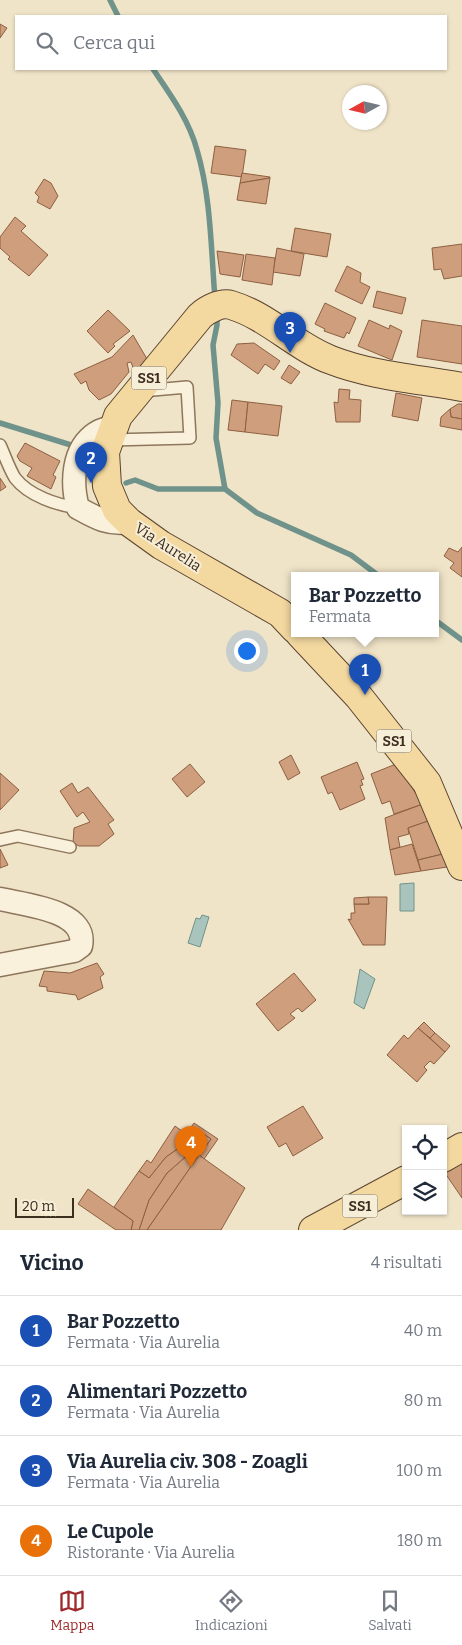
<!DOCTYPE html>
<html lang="it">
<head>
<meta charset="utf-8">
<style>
	:root { --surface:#fff; --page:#f2f2f3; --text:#1f2937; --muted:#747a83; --line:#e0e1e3; --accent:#9e2a2b }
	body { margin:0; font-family:Bitter,serif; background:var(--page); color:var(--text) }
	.controls { position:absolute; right:15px; bottom:15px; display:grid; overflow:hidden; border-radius:0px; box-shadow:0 1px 4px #0004 }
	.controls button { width:45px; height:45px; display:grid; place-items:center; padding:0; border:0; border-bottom:1px solid var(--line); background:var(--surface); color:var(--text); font:25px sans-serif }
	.compass { position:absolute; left:342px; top:85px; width:45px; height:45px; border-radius:50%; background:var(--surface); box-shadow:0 1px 4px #0004; rotate:262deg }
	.scale { position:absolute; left:15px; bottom:12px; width:59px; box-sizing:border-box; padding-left:5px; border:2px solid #3d2e20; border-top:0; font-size:14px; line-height:18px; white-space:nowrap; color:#3d2e20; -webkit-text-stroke:4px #f7eed8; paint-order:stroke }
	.you { position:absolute; left:246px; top:650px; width:18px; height:18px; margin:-12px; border:4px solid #fff; border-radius:50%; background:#1a73e8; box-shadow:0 0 0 8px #1a73e833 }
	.badge { display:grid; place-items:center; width:32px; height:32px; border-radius:50%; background:var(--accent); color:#fff; font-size:16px; font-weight:700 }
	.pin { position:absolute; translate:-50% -41px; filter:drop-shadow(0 1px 2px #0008) }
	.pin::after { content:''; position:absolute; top:26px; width:18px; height:15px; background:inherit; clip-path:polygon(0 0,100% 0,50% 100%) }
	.popup { position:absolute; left:291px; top:572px; width:148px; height:65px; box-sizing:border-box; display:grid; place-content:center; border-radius:0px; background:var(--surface); filter:drop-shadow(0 1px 4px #0005); font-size:16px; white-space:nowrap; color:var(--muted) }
	.popup b { font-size:19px; color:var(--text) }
	.popup::after { content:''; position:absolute; left:50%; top:100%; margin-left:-10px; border:10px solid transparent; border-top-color:var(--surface) }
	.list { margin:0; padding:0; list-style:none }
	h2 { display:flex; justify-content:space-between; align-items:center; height:65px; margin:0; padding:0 20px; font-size:21px }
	h2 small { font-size:16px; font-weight:400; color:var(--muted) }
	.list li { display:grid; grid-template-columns:32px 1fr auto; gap:15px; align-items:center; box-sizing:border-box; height:70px; padding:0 20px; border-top:1px solid var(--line) }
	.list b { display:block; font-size:19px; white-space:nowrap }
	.list p { margin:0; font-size:16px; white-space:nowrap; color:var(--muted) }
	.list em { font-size:16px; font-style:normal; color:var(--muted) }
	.icon { flex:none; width:28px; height:28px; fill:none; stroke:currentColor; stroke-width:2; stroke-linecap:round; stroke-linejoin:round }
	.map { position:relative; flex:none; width:462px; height:1230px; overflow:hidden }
	.search { position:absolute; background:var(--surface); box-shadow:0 1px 4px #0004; left:15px; right:15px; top:15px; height:55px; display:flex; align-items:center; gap:12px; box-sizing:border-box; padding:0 18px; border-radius:0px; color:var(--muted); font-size:19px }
	.sheet { height:345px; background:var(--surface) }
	nav { display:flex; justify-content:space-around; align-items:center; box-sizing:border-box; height:70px; border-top:1px solid var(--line); background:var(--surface); font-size:14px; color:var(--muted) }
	nav a { display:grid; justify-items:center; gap:2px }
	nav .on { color:var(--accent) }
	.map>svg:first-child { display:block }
	.water { fill:#a9c4bc; stroke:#6f938a }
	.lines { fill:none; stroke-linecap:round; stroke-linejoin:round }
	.stream { stroke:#6f938a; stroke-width:5.5 }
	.building { fill:#cf9f7d; stroke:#8d5f41 }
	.lane-casing { stroke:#8d765c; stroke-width:14 }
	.street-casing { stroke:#8d765c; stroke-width:25 }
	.primary-casing { stroke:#5b4430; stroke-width:30 }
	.lane { stroke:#faf1dc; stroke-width:11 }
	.street { stroke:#faf1dc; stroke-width:22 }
	.primary { stroke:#f3d9a0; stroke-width:28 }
	.labels { text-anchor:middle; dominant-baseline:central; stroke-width:4; stroke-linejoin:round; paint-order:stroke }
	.shield { fill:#f7eed8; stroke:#756857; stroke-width:1 }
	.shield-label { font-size:14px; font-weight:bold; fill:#3d2e20 }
	.street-label { font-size:15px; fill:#3d2e20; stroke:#f7eed8 }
</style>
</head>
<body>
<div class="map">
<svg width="462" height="1230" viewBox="0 0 462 1230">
	<rect width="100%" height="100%" fill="#f0e4c8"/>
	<g class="water">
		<polygon points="414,883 414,911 400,911 400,884"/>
		<polygon points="202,915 209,917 200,947 188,943 196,918 200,919"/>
		<polygon points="360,969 375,979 364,1009 354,1003"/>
	</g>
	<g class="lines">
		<g class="stream">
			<polyline points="110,0 118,16"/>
			<path d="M153 69C170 94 189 120 197 150 211 197 211 249 215 299"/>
			<polyline points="217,315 217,325 213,345 218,403 216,438 225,489"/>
			<polyline points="0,423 71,445"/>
			<polyline points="126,483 135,480 158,489 225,489 257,513 351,555 379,576"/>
			<polyline points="435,620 462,640"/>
		</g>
	</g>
	<g class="building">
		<polygon points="0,24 7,28 0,38"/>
		<polygon points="215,146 246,150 242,177 211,173"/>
		<polygon points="242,173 270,177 270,178 240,183"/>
		<polygon points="270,178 266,204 237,200 240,183"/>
		<polygon points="44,179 51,183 58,196 50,209 37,202 39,197 35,193"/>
		<polygon points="15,217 26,226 21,231 48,255 29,276 8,259 10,257 0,248 0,237"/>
		<polygon points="295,228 331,234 327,257 291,251"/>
		<polygon points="462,244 462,276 444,279 441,269 434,270 432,248"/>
		<polygon points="277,248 304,254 300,276 273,272"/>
		<polygon points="217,251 244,255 240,277 220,274"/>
		<polygon points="246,254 275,258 272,285 242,280"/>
		<polygon points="347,266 361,273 360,282 370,287 362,304 335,291"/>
		<polygon points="377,291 406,298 402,314 373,307"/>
		<polygon points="325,303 356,318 349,334 347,332 344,338 324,331 325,329 315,324"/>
		<polygon points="108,310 130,331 113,344 115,346 108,353 87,331"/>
		<polygon points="369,320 389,329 390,325 402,331 392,360 358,346"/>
		<polygon points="422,320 462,326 462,364 417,357"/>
		<polygon points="133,335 147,359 135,373 131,362 127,363 129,372 111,394 99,400 89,390 86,381 81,384 74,374 112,357"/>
		<polygon points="254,343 280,361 274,370 265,364 258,374 231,355 237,344"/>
		<polygon points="289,365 300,372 291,384 281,378"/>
		<polygon points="339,389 350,390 349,399 361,400 360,422 336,422 334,402 338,403"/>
		<polygon points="396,393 422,398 418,421 392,416"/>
		<polygon points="232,400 248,402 245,432 228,430"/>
		<polygon points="248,402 282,406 278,436 245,432"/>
		<polygon points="458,404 462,404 462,419 451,417 450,409"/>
		<polygon points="450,409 451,417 462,419 462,430 440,426 441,417"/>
		<polygon points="25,443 60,461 53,475 56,477 51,489 27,476 32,468 20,461 17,456"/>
		<polygon points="0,478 6,487 0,491"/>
		<polygon points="462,547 462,577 450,568 454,563 444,556 449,548 458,552"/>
		<polygon points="291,755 300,773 288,780 279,762"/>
		<polygon points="357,762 364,779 361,780 363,785 360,786 365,799 340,810 332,792 328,794 321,777"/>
		<polygon points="190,764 205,782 187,797 172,779"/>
		<polygon points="396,764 423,804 394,814 390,801 382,804 371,774"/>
		<polygon points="0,773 19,790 0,810"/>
		<polygon points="72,783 78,793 88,787 114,820 108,824 114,834 99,846 79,846 73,843 74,828 90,822 83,812 77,817 60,791"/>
		<polygon points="423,804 431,820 408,828 409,834 398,837 400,847 390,850 385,818"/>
		<polygon points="431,820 443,854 418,860 408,828"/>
		<polygon points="412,844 421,871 395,875 390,850"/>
		<polygon points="0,849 8,865 0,868"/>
		<polygon points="443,854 447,867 421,871 418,860"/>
		<polygon points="368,897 387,897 385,945 363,945 348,919 351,920 351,913 355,913 354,904 369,904"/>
		<polygon points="368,897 369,904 354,904 354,898"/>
		<polygon points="97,963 104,974 100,977 103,988 78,1000 76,995 47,991 47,987 39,986 44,971 70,973"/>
		<polygon points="294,973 316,1000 302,1012 298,1008 290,1014 295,1018 278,1031 256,1004"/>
		<polygon points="424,1022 435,1033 430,1038 418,1028"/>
		<polygon points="418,1028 445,1052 434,1064 430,1061 424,1067 427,1070 417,1082 387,1055 404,1035 408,1039"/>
		<polygon points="435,1033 450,1046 445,1052 430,1038"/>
		<polygon points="303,1106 323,1138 293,1156 286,1143 279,1147 267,1127"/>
		<polygon points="194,1123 218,1139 204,1159 199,1155 147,1230 139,1230 149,1200 167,1173 191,1152 199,1147 203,1150 211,1139 198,1130 188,1144 186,1143 166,1157 149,1178 139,1171 147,1160 151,1163 175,1126 186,1134"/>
		<polygon points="198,1130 211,1139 203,1150 199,1147 191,1152 167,1173 149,1200 139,1230 131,1230 133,1221 114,1207 139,1171 149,1178 166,1157 186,1143 188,1144"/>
		<polygon points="199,1155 245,1188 221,1230 147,1230"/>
		<polygon points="462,1161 462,1198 445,1173"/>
		<polygon points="88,1189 133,1221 131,1230 116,1230 78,1204"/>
	</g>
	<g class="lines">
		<g class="lane-casing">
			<g id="lane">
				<polyline points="110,440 190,438 187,387 142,391"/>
				<path d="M0 445C5 456 9 468 15 478 29 496 57 505 78 508"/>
				<polyline points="0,840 18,836 70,847"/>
			</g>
		</g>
		<g class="street-casing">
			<g id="street">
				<path d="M115 426C109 428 101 429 96 433 72 449 71 483 78 508 96 518 108 525 129 522"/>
				<path d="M0 899C25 905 88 910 81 946L74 951 0 965"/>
			</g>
		</g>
		<g class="primary-casing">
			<g id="primary">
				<path d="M295 629 280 613 161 545 129 522 117 510 107 486 105 452 118 416 200 316C208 309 221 302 231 305 268 316 296 347 331 360 372 376 419 379 462 387"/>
				<polyline points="300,634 359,697 427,783 462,866"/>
				<polyline points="443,1158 462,1147"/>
				<polyline points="313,1230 406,1180"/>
			</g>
		</g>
		<use href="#lane" class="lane"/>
		<use href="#street" class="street"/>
		<use href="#primary" class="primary"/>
	</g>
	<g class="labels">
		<g class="shield">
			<rect x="131.5" y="366.5" width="35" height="23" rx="4"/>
			<rect x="376.5" y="729.5" width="35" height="23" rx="4"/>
			<rect x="342.5" y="1194.5" width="35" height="23" rx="4"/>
		</g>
		<g class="shield-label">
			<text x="149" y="378">SS1</text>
			<text x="394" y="741">SS1</text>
			<text x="360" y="1206">SS1</text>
		</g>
		<g class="street-label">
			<text transform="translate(168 547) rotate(33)">Via Aurelia</text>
		</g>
	</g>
</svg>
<div class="controls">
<button><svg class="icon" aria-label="locate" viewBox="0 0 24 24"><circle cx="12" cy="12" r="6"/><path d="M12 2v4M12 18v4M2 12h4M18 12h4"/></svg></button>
<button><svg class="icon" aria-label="layers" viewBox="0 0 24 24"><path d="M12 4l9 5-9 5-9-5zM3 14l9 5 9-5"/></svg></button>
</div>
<svg class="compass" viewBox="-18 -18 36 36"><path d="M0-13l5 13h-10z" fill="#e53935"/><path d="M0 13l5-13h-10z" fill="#747a83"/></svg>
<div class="scale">20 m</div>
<div class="you"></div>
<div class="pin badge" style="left:365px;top:695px;background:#1a4fb4">1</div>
<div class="popup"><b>Bar Pozzetto</b>Fermata</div>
<div class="pin badge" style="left:91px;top:483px;background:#1a4fb4">2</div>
<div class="pin badge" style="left:290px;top:353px;background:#1a4fb4">3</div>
<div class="pin badge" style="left:191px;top:1167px;background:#e8710a">4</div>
<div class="search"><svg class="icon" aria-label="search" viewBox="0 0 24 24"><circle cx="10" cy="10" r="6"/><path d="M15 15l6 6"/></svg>Cerca qui</div>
</div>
<section class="sheet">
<h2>Vicino<small>4 risultati</small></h2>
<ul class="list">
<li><span class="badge" style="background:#1a4fb4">1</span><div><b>Bar Pozzetto</b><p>Fermata · Via Aurelia</p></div><em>40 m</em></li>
<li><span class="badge" style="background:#1a4fb4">2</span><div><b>Alimentari Pozzetto</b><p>Fermata · Via Aurelia</p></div><em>80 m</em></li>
<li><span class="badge" style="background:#1a4fb4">3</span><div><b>Via Aurelia civ. 308 - Zoagli</b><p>Fermata · Via Aurelia</p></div><em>100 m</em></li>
<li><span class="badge" style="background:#e8710a">4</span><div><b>Le Cupole</b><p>Ristorante · Via Aurelia</p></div><em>180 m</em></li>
</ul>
</section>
<nav>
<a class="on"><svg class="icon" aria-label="map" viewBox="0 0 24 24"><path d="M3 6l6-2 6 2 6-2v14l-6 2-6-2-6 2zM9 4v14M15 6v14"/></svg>Mappa</a>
<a><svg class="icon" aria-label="directions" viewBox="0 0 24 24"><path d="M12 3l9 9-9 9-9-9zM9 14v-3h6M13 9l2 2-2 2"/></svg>Indicazioni</a>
<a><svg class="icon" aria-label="saved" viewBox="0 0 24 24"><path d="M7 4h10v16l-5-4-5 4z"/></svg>Salvati</a>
</nav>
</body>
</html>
